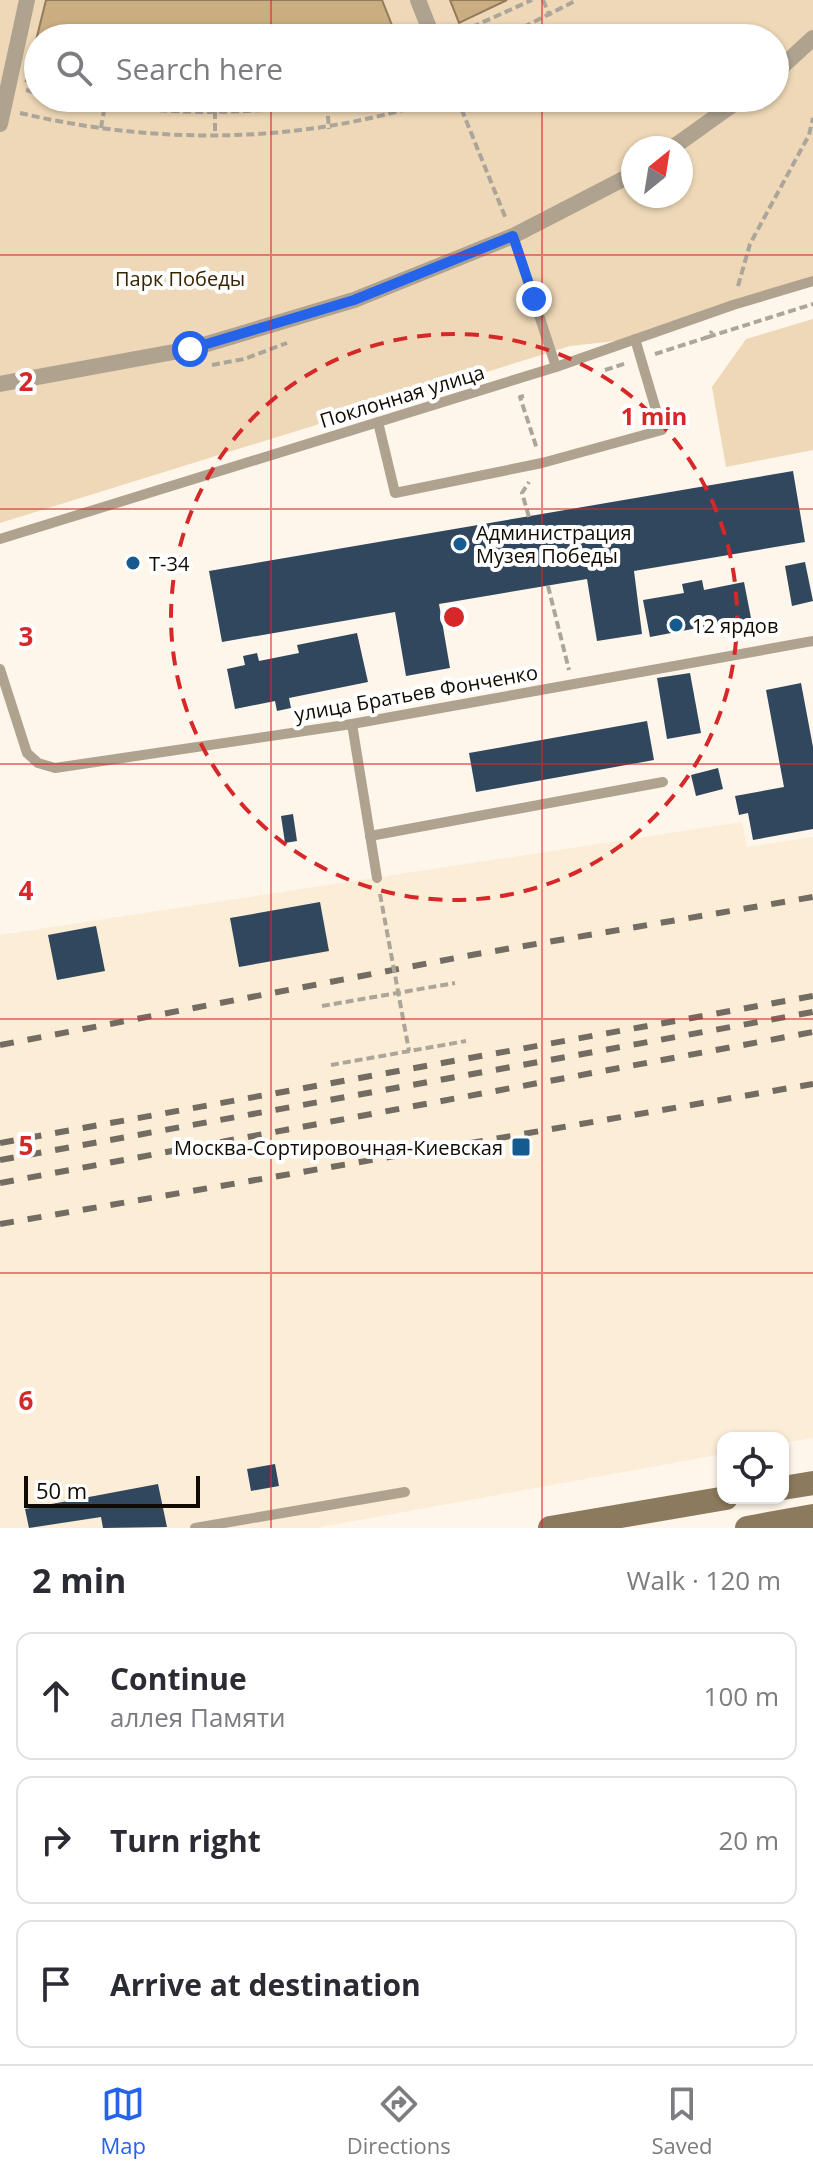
<!DOCTYPE html>
<html lang="en">
<head>
<meta charset="utf-8">
<style>
	:root { --surface:#fff; --page:#f2f2f3; --text:#2b2b33; --muted:#7c7c81; --line:#e1e1e2; --accent:#2563eb }
	body { margin:0; font-family:"Open Sans",sans-serif; background:var(--page); color:var(--text) }
	.controls { position:absolute; right:24px; bottom:24px; display:grid; overflow:hidden; border-radius:16px; box-shadow:0 2px 6px #0004 }
	.controls button { width:72px; height:72px; display:grid; place-items:center; padding:0; border:0; border-bottom:2px solid var(--line); background:var(--surface); color:var(--text); font:40px sans-serif }
	.compass { position:absolute; left:621px; top:136px; width:72px; height:72px; border-radius:50%; background:var(--surface); box-shadow:0 2px 6px #0004; rotate:30deg }
	.scale { position:absolute; left:24px; bottom:20px; width:176px; box-sizing:border-box; padding-left:8px; border:4px solid #110b02; border-top:0; font-size:22px; line-height:28px; white-space:nowrap; color:#110b02; -webkit-text-stroke:6px #fff; paint-order:stroke }
	.stop { position:absolute; width:24px; height:24px; margin:-18px; border:6px solid #2563eb; border-radius:50%; background:#fff }
	.stop.end { background:#2563eb; border-color:#fff; box-shadow:0 2px 8px #0008 }
	.list { margin:0; padding:0; list-style:none }
	h2 { display:flex; justify-content:space-between; align-items:center; height:104px; margin:0; padding:0 32px; font-size:34px }
	h2 small { font-size:26px; font-weight:400; color:var(--muted) }
	.list li { display:grid; grid-template-columns:52px 1fr auto; gap:24px; align-items:center; box-sizing:border-box; height:128px; margin:0 16px 16px; padding:0 16px; border:2px solid var(--line); border-radius:16px }
	.list b { display:block; font-size:30px; white-space:nowrap }
	.list p { margin:0; font-size:26px; white-space:nowrap; color:var(--muted) }
	.list em { font-size:26px; font-style:normal; color:var(--muted) }
	.icon { flex:none; width:44px; height:44px; fill:none; stroke:currentColor; stroke-width:2; stroke-linecap:round; stroke-linejoin:round }
	.map { position:relative; flex:none; width:813px; height:1528px; overflow:hidden }
	.search { position:absolute; background:var(--surface); box-shadow:0 2px 6px #0004; left:24px; right:24px; top:24px; height:88px; display:flex; align-items:center; gap:20px; box-sizing:border-box; padding:0 28px; border-radius:44px; color:var(--muted); font-size:30px }
	.sheet { height:536px; background:var(--surface) }
	nav { display:flex; justify-content:space-around; align-items:center; box-sizing:border-box; height:112px; border-top:2px solid var(--line); background:var(--surface); font-size:22px; color:var(--muted) }
	nav a { display:grid; justify-items:center; gap:4px }
	nav .on { color:var(--accent) }
	.map>svg:first-child { display:block }
	.built { fill:#fcedd7 }
	.green { fill:#eed8b7; fill-rule:evenodd }
	.water { fill:#caad81; stroke:#927c5b; stroke-width:2 }
	.building { fill:#30475d }
	.lines { fill:none; stroke-linecap:round; stroke-linejoin:round }
	.path { stroke:#aca59a; stroke-width:4; stroke-dasharray:8 4; stroke-linecap:butt }
	.service { stroke:#afa390; stroke-width:10 }
	.pedestrian { stroke:#afa390; stroke-width:16 }
	.secondary { stroke:#8c7a5e; stroke-width:24 }
	.rail { stroke:#736c62; stroke-width:6; stroke-dasharray:14 14; stroke-linecap:butt }
	.path-bridge { stroke:#aca59a; stroke-width:4; stroke-dasharray:8 4; stroke-linecap:butt }
	.route { stroke:#2563eb; stroke-width:10 }
	.grid { fill:none; stroke:#d62828; stroke-width:2; stroke-opacity:0.55 }
	.ring { fill:none; stroke:#d62828; stroke-width:4; stroke-dasharray:14 10 }
	.poi-dot { fill:#155b8f; stroke:#fff; stroke-width:3 }
	.labels { text-anchor:middle; dominant-baseline:central; stroke-width:8; stroke-linejoin:round; paint-order:stroke }
	.park-label { font-size:20px; fill:#382500; stroke:#fff }
	.street-label { font-size:20px; fill:#110b02; stroke:#fff }
	.poi-label { font-size:20px; fill:#110b02; stroke:#fff; text-anchor:start }
	.grid-label { font-size:26px; text-anchor:middle; font-weight:bold; fill:#d62828; stroke:#fff; stroke-width:8; stroke-linejoin:round; paint-order:stroke }
	.centre { fill:#d62828; stroke:#fff; stroke-width:4 }
	.ring-label { font-size:24px; text-anchor:middle; font-weight:bold; fill:#d62828; stroke:#fff; stroke-width:8; stroke-linejoin:round; paint-order:stroke }
</style>
</head>
<body>
<div class="map">
<svg width="813" height="1528" viewBox="0 0 813 1528">
	<rect width="100%" height="100%" fill="#fef6ea"/>
	<polygon class="built" points="742,822 747,847 813,837 813,1438 783,1443 783,1438 723,1438 723,1454 316,1528 0,1528 0,935"/>
	<g class="green">
		<path d="M0 0H813V282L635 339 570 346 0 523ZM38 38H775V98H38ZM633 148H681V196H633Z"/>
		<polygon points="813,319 813,450 726,467 712,387 746,339"/>
	</g>
	<g class="water">
		<polygon points="46,0 382,0 397,38 38,38 38,83 26,81"/>
		<polygon points="450,0 507,0 459,23"/>
		<polygon points="133,98 295,98 237,103"/>
	</g>
	<g class="building">
		<polygon points="793,471 805,542 634,571 642,634 597,641 587,579 439,604 450,668 406,676 395,612 222,642 209,571"/>
		<polygon points="805,562 813,601 792,606 785,566"/>
		<polygon points="702,580 704,590 744,582 751,618 650,637 643,600 684,593 682,584"/>
		<polygon points="357,633 368,682 289,698 291,708 277,711 275,701 235,709 227,669 245,665 243,656 257,653 259,661 299,653 297,645"/>
		<polygon points="690,673 701,733 667,739 657,678"/>
		<polygon points="801,683 813,747 813,829 753,840 748,813 739,815 735,796 784,787 766,690"/>
		<polygon points="647,721 654,760 476,792 469,753"/>
		<polygon points="718,768 723,789 696,796 691,775"/>
		<polygon points="293,814 297,841 285,843 281,816"/>
		<polygon points="320,902 329,951 239,967 230,918"/>
		<polygon points="96,926 105,971 57,980 48,935"/>
		<polygon points="275,1464 279,1486 251,1491 247,1469"/>
		<polygon points="158,1484 167,1527 103,1528 101,1517 29,1528 25,1509"/>
	</g>
	<g class="lines">
		<g class="path">
			<polyline points="543,0 550,16"/>
			<polyline points="450,37 532,0"/>
			<polyline points="502,38 577,0"/>
			<polyline points="26,90 38,93"/>
			<path d="M64 98C163 118 266 115 365 98"/>
			<polyline points="457,98 506,219"/>
			<polyline points="327,104 329,129"/>
			<polyline points="215,111 215,136"/>
			<path d="M20 113C161 146 305 144 443 98"/>
			<polyline points="101,128 105,104"/>
			<polyline points="738,286 750,244 809,135 813,118"/>
			<polyline points="708,337 813,304"/>
			<polyline points="655,354 708,337 712,331"/>
			<polyline points="212,365 244,359 287,343"/>
			<polyline points="605,370 627,363"/>
			<polyline points="524,396 520,397 537,449"/>
			<polyline points="529,517 522,493 529,482"/>
			<polyline points="548,586 569,670"/>
			<polyline points="322,1006 455,983"/>
			<polyline points="331,1065 466,1041"/>
		</g>
		<g class="service">
			<polyline points="513,236 556,367"/>
			<polyline points="378,422 395,493 542,463 662,430 635,339"/>
			<polyline points="0,539 556,367 733,305 813,281"/>
			<polyline points="0,669 27,753 38,763 55,768 352,724 813,641"/>
			<polyline points="352,724 377,878"/>
			<polyline points="370,836 663,782"/>
			<polyline points="195,1528 405,1492"/>
		</g>
		<g class="pedestrian">
			<polyline points="418,0 433,38"/>
			<polyline points="775,73 813,38"/>
			<polyline points="0,124 27,0"/>
			<polyline points="672,148 742,98"/>
			<polyline points="0,384 190,349 354,300 513,236 633,174"/>
		</g>
		<g class="secondary">
			<polyline points="783,1488 813,1483"/>
			<polyline points="550,1528 726,1498"/>
			<polyline points="747,1528 813,1516"/>
		</g>
		<g class="rail">
			<polyline points="0,1045 477,954 813,897"/>
			<polyline points="0,1143 813,996"/>
			<polyline points="0,1160 813,1012"/>
			<polyline points="0,1183 813,1032"/>
			<polyline points="0,1224 813,1084"/>
		</g>
		<polyline class="path-bridge" points="380,894 409,1051"/>
	</g>
	<g class="lines">
		<polyline class="route" points="190,349 354,300 513,236 534,299"/>
	</g>
	<path class="grid" d="M271 0V38M542 0V38M271 98V1528M542 98V1528M0 255H813M0 509H813M0 764H813M0 1019H813M0 1273H813"/>
	<circle class="ring" cx="454" cy="617" r="283"/>
	<g class="poi-dot">
		<circle cx="460" cy="544" r="8"/>
		<circle cx="133" cy="563" r="8"/>
		<circle cx="676" cy="625" r="8"/>
		<rect x="511" y="1137" width="20" height="20" rx="4"/>
	</g>
	<g class="labels">
		<g class="park-label">
			<text x="180" y="278">Парк Победы</text>
		</g>
		<g class="street-label">
			<text transform="translate(402 396) rotate(-17)">Поклонная улица</text>
			<text transform="translate(416 693) rotate(-10)">улица Братьев Фонченко</text>
		</g>
		<g class="poi-label">
			<text x="476" y="532">Администрация<tspan x="476" dy="23">Музея Победы</tspan></text>
			<text x="149" y="563">Т-34</text>
			<text x="692" y="625">12 ярдов</text>
			<text x="503" y="1147" text-anchor="end">Москва-Сортировочная-Киевская</text>
		</g>
	</g>
	<g class="grid-label">
		<text x="26" y="391">2</text>
		<text x="26" y="646">3</text>
		<text x="26" y="900">4</text>
		<text x="26" y="1155">5</text>
		<text x="26" y="1410">6</text>
	</g>
	<circle cx="454" cy="617" r="12" class="centre"/>
	<g class="ring-label">
		<text x="654" y="425">1 min</text>
	</g>
</svg>
<div class="controls">
<button><svg class="icon" aria-label="locate" viewBox="0 0 24 24"><circle cx="12" cy="12" r="6"/><path d="M12 2v4M12 18v4M2 12h4M18 12h4"/></svg></button>
</div>
<svg class="compass" viewBox="-18 -18 36 36"><path d="M0-13l5 13h-10z" fill="#e53935"/><path d="M0 13l5-13h-10z" fill="#7c7c81"/></svg>
<div class="scale">50 m</div>
<div class="stop" style="left:190px;top:349px"></div>
<div class="stop end" style="left:534px;top:299px"></div>
<div class="search"><svg class="icon" aria-label="search" viewBox="0 0 24 24"><circle cx="10" cy="10" r="6"/><path d="M15 15l6 6"/></svg>Search here</div>
</div>
<section class="sheet">
<h2>2 min<small>Walk · 120 m</small></h2>
<ul class="list">
<li><svg class="icon" aria-label="ahead" viewBox="0 0 24 24"><path d="M12 20V5M6 11l6-6 6 6"/></svg><div><b>Continue</b><p>аллея Памяти</p></div><em>100 m</em></li>
<li><svg class="icon" aria-label="right" viewBox="0 0 24 24"><path d="M7 20v-9h11M14 6l5 5-5 5"/></svg><div><b>Turn right</b></div><em>20 m</em></li>
<li><svg class="icon" aria-label="arrive" viewBox="0 0 24 24"><path d="M6 21V4h12l-3 4 3 4H6"/></svg><div><b>Arrive at destination</b></div></li>
</ul>
</section>
<nav>
<a class="on"><svg class="icon" aria-label="map" viewBox="0 0 24 24"><path d="M3 6l6-2 6 2 6-2v14l-6 2-6-2-6 2zM9 4v14M15 6v14"/></svg>Map</a>
<a><svg class="icon" aria-label="directions" viewBox="0 0 24 24"><path d="M12 3l9 9-9 9-9-9zM9 14v-3h6M13 9l2 2-2 2"/></svg>Directions</a>
<a><svg class="icon" aria-label="saved" viewBox="0 0 24 24"><path d="M7 4h10v16l-5-4-5 4z"/></svg>Saved</a>
</nav>
</body>
</html>
